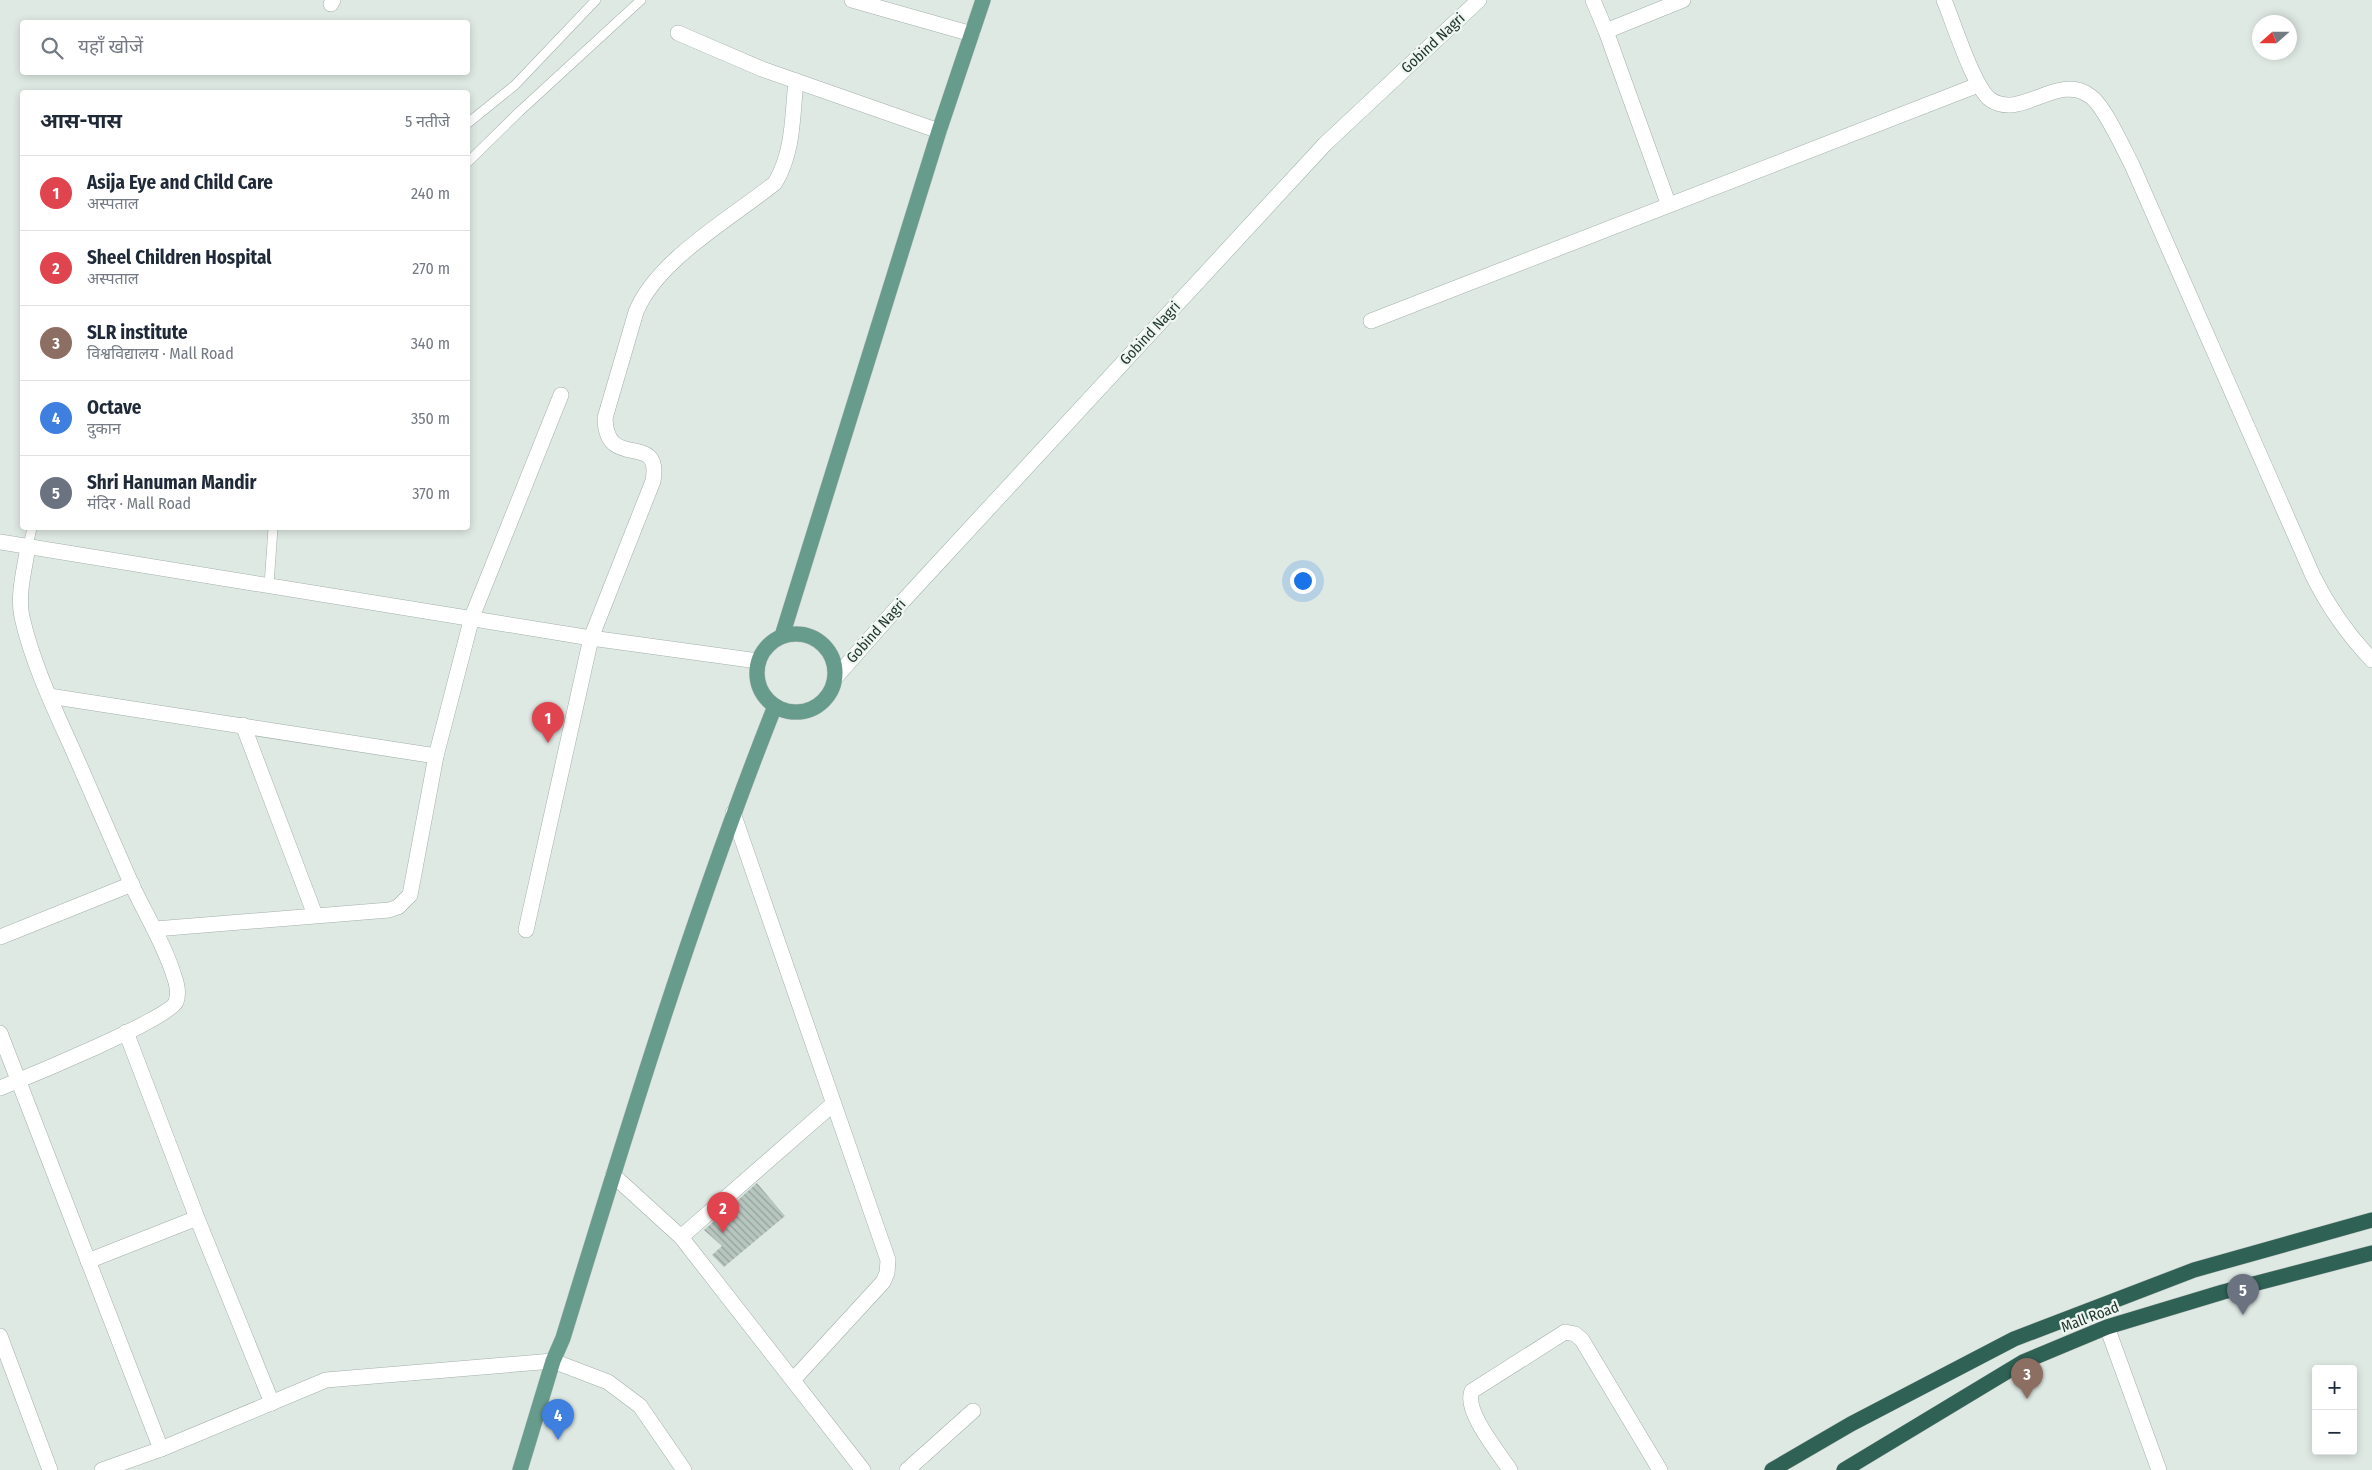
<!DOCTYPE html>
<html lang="hi">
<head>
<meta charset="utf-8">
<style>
	:root { --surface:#fff; --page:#f6f6f7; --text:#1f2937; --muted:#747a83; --line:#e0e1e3; --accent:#1a73e8 }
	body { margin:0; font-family:"Fira Sans Condensed","Noto Sans Devanagari",sans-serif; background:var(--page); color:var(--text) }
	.controls { position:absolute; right:15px; bottom:15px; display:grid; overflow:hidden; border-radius:5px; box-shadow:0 2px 8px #0003 }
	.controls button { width:45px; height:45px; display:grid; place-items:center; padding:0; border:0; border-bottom:1px solid var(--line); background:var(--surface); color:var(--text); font:25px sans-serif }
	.compass { position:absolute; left:2252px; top:15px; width:45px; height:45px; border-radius:50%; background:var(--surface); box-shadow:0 2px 8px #0003; rotate:249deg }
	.you { position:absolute; left:1302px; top:580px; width:18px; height:18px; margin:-12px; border:4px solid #fff; border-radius:50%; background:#1a73e8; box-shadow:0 0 0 8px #1a73e833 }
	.badge { display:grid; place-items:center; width:32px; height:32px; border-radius:50%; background:var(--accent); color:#fff; font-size:16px; font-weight:700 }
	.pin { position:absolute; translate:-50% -41px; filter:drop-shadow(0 1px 2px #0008) }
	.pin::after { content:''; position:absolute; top:26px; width:18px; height:15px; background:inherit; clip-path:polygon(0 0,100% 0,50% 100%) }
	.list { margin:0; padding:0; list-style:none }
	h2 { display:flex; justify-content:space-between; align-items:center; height:65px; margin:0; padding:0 20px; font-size:21px }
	h2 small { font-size:16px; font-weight:400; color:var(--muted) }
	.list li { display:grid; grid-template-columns:32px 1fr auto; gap:15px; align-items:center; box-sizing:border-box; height:75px; padding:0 20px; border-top:1px solid var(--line) }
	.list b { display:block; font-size:19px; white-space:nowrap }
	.list p { margin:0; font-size:16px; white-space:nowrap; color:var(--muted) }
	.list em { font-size:16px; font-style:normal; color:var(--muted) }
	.icon { flex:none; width:28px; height:28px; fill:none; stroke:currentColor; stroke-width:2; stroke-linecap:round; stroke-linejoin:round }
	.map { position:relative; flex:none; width:2372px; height:1470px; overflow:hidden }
	.search { position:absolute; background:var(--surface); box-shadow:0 2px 8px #0003; left:20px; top:20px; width:450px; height:55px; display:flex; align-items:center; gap:12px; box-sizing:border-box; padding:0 18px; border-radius:5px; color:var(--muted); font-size:19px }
	.panel { position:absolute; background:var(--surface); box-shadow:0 2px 8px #0003; left:20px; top:90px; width:450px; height:440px; border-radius:5px }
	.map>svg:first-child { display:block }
	.building { fill:url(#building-back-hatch) }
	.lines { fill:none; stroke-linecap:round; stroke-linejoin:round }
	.lane-casing { stroke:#a3b0aa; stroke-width:10 }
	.street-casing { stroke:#a3b0aa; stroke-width:16 }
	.secondary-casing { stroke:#9fb4ab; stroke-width:16 }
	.primary-casing { stroke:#bdc3c1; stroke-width:16 }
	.highway-casing { stroke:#bdc3c1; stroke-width:16 }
	.lane { stroke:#fff; stroke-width:9 }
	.street { stroke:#fff; stroke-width:15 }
	.secondary { stroke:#fff; stroke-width:15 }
	.primary { stroke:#679b8b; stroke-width:15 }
	.highway { stroke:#306155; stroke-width:15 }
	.labels { text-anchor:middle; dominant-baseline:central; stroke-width:4.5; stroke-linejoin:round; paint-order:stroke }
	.street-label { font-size:15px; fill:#223730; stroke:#eff6f2 }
</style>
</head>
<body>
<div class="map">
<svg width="2372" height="1470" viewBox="0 0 2372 1470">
	<defs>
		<pattern id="building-back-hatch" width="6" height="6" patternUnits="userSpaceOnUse" patternTransform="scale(1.25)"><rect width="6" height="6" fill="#b8c6c0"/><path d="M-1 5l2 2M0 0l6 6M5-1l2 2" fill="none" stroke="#95a29c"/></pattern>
	</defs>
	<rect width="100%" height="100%" fill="#dfe9e4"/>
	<polygon class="building" points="757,1183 785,1216 724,1267 712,1255 722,1246 704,1230"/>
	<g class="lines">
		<g class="lane-casing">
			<g id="lane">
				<polyline points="468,123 515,85 596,0"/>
				<polyline points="468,162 519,112 641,0"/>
				<polyline points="28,546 32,528"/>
				<polyline points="269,585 273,528"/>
			</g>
		</g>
		<g class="street-casing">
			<g id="street">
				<polyline points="852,0 972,34"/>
				<polyline points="1593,0 1606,31 1668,203"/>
				<path d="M1944 0C1953 21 1974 89 1991 100 2022 120 2058 72 2090 96 2104 105 2123 148 2132 165L2313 576C2329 608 2347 634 2372 660"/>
				<polyline points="331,4 333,0"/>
				<polyline points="1606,31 1683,0"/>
				<polyline points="678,33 762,69 939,131"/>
				<polyline points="1371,321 1978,85"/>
				<polyline points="0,542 591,638 758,661"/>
				<polyline points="49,696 436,756"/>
				<polyline points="243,725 315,915"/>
				<polyline points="733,813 888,1260 887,1273 883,1282 793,1380"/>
				<polyline points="155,929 389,910 398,907 410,895 436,756 472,617 561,395"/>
				<path d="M526 930 591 638 653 481C662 429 606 473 605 418L636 312C657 260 730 219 775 183 794 151 792 117 796 81"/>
				<polyline points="0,937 132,884"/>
				<polyline points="126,1032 197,1218 272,1403"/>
				<polyline points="0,1033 161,1449"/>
				<path d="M0 1088C25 1078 169 1019 176 1002 179 994 177 983 174 976 164 943 145 914 131 883 111 838 92 793 72 748 53 706 32 662 22 617 17 595 25 568 28 546"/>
				<polyline points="613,1175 681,1237 863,1470"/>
				<polyline points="681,1237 833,1104"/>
				<polyline points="88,1261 197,1218"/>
				<polyline points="2107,1327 2159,1470"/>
				<polyline points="0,1336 50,1470"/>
				<polyline points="102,1470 161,1449 326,1380 553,1361 608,1382 640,1406 684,1470"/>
				<polyline points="907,1470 973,1411"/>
				<path d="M1510 1470C1499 1453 1463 1410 1472 1391L1565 1332 1575 1334 1582 1340 1660 1470"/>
			</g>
		</g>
		<g class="secondary-casing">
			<polyline id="secondary" points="835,678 903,601 1325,144 1479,0"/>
		</g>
		<g class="primary-casing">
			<g id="primary">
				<circle cx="796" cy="673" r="39"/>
				<polyline points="782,636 939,131 983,0"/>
				<path d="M520 1470 553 1361 563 1338C628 1126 693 913 775 706"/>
			</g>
		</g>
		<g class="highway-casing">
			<g id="highway">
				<polyline points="1772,1470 1851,1424 2014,1339 2194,1270 2372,1220"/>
				<polyline points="1844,1470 2023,1362 2107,1327 2223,1292 2372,1253"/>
			</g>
		</g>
		<use href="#lane" class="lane"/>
		<use href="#street" class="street"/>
		<use href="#secondary" class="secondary"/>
		<use href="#primary" class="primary"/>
		<use href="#highway" class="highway"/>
	</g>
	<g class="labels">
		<g class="street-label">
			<text transform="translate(1433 43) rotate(-43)">Gobind Nagri</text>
			<text transform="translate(1150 333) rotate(-47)">Gobind Nagri</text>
			<text transform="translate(876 631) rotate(-48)">Gobind Nagri</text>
			<text transform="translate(2090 1317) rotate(-21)">Mall Road</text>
		</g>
	</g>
</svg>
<div class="controls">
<button>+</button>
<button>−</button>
</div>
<svg class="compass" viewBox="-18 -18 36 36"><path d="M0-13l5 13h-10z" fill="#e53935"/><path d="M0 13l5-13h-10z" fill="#747a83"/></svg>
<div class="you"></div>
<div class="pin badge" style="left:548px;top:743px;background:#e0444e">1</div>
<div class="pin badge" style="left:723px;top:1233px;background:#e0444e">2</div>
<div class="pin badge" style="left:2027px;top:1399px;background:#8d6e63">3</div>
<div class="pin badge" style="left:558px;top:1440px;background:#3f7fe0">4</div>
<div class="pin badge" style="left:2243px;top:1315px;background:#6b7280">5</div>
<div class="search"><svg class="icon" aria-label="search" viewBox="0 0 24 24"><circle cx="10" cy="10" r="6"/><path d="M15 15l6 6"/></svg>यहाँ खोजें</div>
<section class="panel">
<h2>आस-पास<small>5 नतीजे</small></h2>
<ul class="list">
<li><span class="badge" style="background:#e0444e">1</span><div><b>Asija Eye and Child Care</b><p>अस्पताल</p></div><em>240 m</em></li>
<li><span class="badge" style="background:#e0444e">2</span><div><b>Sheel Children Hospital</b><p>अस्पताल</p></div><em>270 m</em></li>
<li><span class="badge" style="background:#8d6e63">3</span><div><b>SLR institute</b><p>विश्वविद्यालय · Mall Road</p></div><em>340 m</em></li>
<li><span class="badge" style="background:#3f7fe0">4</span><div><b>Octave</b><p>दुकान</p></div><em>350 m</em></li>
<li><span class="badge" style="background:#6b7280">5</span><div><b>Shri Hanuman Mandir</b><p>मंदिर · Mall Road</p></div><em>370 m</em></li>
</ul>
</section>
</div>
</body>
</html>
